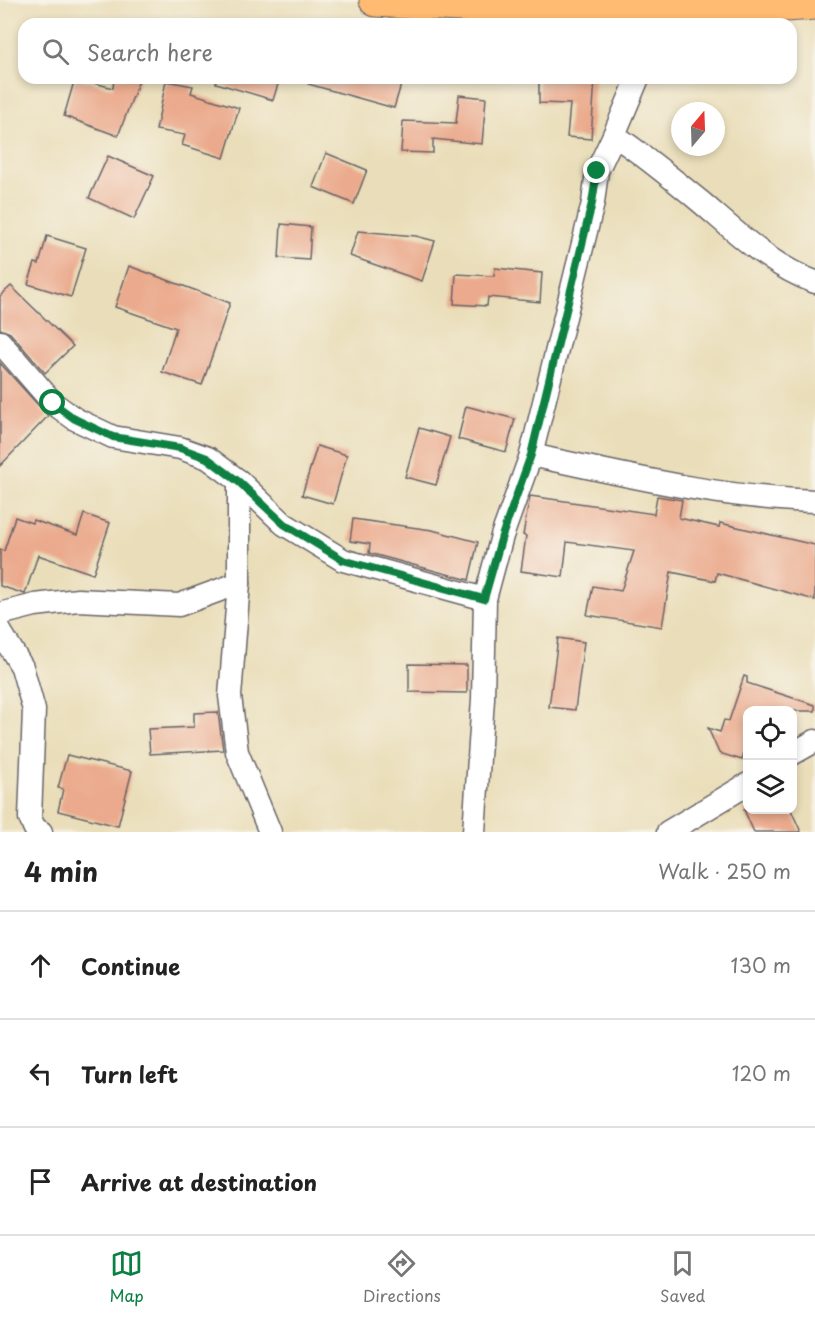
<!DOCTYPE html>
<html lang="en">
<head>
<meta charset="utf-8">
<style>
	:root { --surface:#fff; --page:#f2f2f2; --text:#222; --muted:#767676; --line:#e0e0e0; --accent:#0b8043 }
	body { margin:0; font-family:"Playpen Sans",sans-serif; background:var(--page); color:var(--text) }
	.controls { position:absolute; right:18px; bottom:18px; display:grid; overflow:hidden; border-radius:12px; box-shadow:0 3px 9px #0003 }
	.controls button { width:54px; height:54px; display:grid; place-items:center; padding:0; border:0; border-bottom:2px solid var(--line); background:var(--surface); color:var(--text); font:30px sans-serif }
	.compass { position:absolute; left:671px; top:102px; width:54px; height:54px; border-radius:50%; background:var(--surface); box-shadow:0 3px 9px #0003; rotate:19deg }
	.stop { position:absolute; width:18px; height:18px; margin:-14px; border:4px solid #0b8043; border-radius:50%; background:#fff }
	.stop.end { background:#0b8043; border-color:#fff; box-shadow:0 2px 6px #0008 }
	.list { margin:0; padding:0; list-style:none }
	h2 { display:flex; justify-content:space-between; align-items:center; height:78px; margin:0; padding:0 24px; font-size:26px }
	h2 small { font-size:20px; font-weight:400; color:var(--muted) }
	.list li { display:grid; grid-template-columns:39px 1fr auto; gap:18px; align-items:center; box-sizing:border-box; height:108px; padding:0 24px; border-top:2px solid var(--line) }
	.list b { display:block; font-size:22px; white-space:nowrap }
	.list em { font-size:20px; font-style:normal; color:var(--muted) }
	.icon { flex:none; width:33px; height:33px; fill:none; stroke:currentColor; stroke-width:2; stroke-linecap:round; stroke-linejoin:round }
	.map { position:relative; flex:none; width:815px; height:832px; overflow:hidden }
	.search { position:absolute; background:var(--surface); box-shadow:0 3px 9px #0003; left:18px; right:18px; top:18px; height:66px; display:flex; align-items:center; gap:15px; box-sizing:border-box; padding:0 21px; border-radius:18px; color:var(--muted); font-size:22px }
	.sheet { height:402px; background:var(--surface) }
	nav { display:flex; justify-content:space-around; align-items:center; box-sizing:border-box; height:84px; border-top:2px solid var(--line); background:var(--surface); font-size:16px; color:var(--muted) }
	nav a { display:grid; justify-items:center; gap:3px }
	nav .on { color:var(--accent) }
	.map>svg:first-child { display:block }
	.building { fill:#ebaa8d }
	.lines { fill:none; stroke-linecap:round; stroke-linejoin:round }
	.minor-casing { stroke:#686467; stroke-width:25 }
	.primary-casing { stroke:#686467; stroke-width:35 }
	.minor { stroke:#fff; stroke-width:22 }
	.primary { stroke:#febb71; stroke-width:33 }
	.route { stroke:#0b8043; stroke-width:8 }
</style>
</head>
<body>
<div class="map">
<svg width="815" height="832" viewBox="0 0 815 832">
	<rect width="100%" height="100%" fill="#f7f3e8"/>
	<filter id="ink" filterUnits="userSpaceOnUse"><feTurbulence type="fractalNoise" baseFrequency=".0167" numOctaves="2"/><feDisplacementMap in="SourceGraphic" scale="12" xChannelSelector="R" yChannelSelector="G"/><feConvolveMatrix kernelMatrix="1 2 1 2 8 2 1 2 1" color-interpolation-filters="sRGB"/></filter>
	<filter id="wash" filterUnits="userSpaceOnUse"><feTurbulence type="fractalNoise" baseFrequency=".008" numOctaves="4" result="noise"/><feDisplacementMap in="SourceGraphic" scale="24" xChannelSelector="R" yChannelSelector="G"/><feGaussianBlur stdDeviation="1.35" result="paint"/><feColorMatrix in="noise" values="0 0 0 0 0 0 0 0 0 0 0 0 0 0 0 0 0 1.4 0 .05"/><feComposite in="paint" operator="in"/></filter>
	<g filter="url(#wash)">
		<rect width="100%" height="100%" fill="#eadeba"/>
		<g id="blocks">
			<g class="building">
				<polygon points="75,78 113,88 114,78 140,78 118,136 64,116"/>
				<polygon points="216,78 280,78 273,100 216,83"/>
				<polygon points="308,78 403,78 394,108 308,84"/>
				<polygon points="539,78 595,78 591,139 567,137 570,104 539,103"/>
				<polygon points="166,81 193,86 191,93 239,108 224,158 182,145 185,135 156,130"/>
				<polygon points="459,95 486,98 482,144 433,139 433,153 401,152 403,121 456,123"/>
				<polygon points="326,153 367,170 354,204 313,187"/>
				<polygon points="108,156 154,176 134,219 89,198"/>
				<polygon points="281,224 311,227 309,260 279,258"/>
				<polygon points="358,231 416,236 435,241 422,281 350,256"/>
				<polygon points="47,236 86,248 71,297 28,284 35,263 39,264"/>
				<polygon points="129,266 230,303 202,385 162,372 176,328 115,307"/>
				<polygon points="495,268 542,273 540,302 488,297 487,306 454,304 456,274 494,276"/>
				<polygon points="11,286 73,346 45,373 10,333 0,329 0,296"/>
				<polygon points="0,363 48,416 0,466"/>
				<polygon points="466,406 515,419 506,452 458,439"/>
				<polygon points="419,428 450,437 436,485 405,477"/>
				<polygon points="317,446 347,455 333,504 302,495"/>
				<polygon points="530,496 654,514 657,496 682,500 679,518 719,527 720,523 815,545 815,600 717,573 715,581 671,572 662,627 587,615 593,586 621,591 634,551 567,542 563,577 521,571 526,536 523,535"/>
				<polygon points="84,514 110,523 93,574 38,555 25,594 0,586 0,550 4,551 15,517 32,523 33,520 77,535"/>
				<polygon points="353,519 432,530 478,542 469,580 369,553 370,544 350,541"/>
				<polygon points="558,638 584,642 575,710 549,707"/>
				<polygon points="409,664 467,665 467,693 409,692"/>
				<polygon points="744,676 747,677 747,683 815,705 815,711 747,711 747,743 742,760 719,753 708,728 720,732 724,720 729,721"/>
				<polygon points="218,712 223,750 150,754 148,729 194,727 194,713"/>
				<polygon points="67,755 132,771 118,826 58,811 63,789 58,788"/>
				<polygon points="744,810 791,810 801,832 754,832"/>
			</g>
		</g>
	</g>
	<g filter="url(#ink)">
		<use href="#blocks" fill-opacity="0" stroke="#686467" stroke-width="1.5"/>
		<g class="lines">
			<g class="minor-casing">
				<g id="minor">
					<path d="M638 78 614 135C645 156 673 179 702 203 737 233 771 266 815 282"/>
					<polyline points="0,342 53,403 75,419 113,437 180,448 208,458 239,481 284,524 343,560 485,599"/>
					<path d="M531 455C624 475 719 498 815 501"/>
					<polyline points="239,481 239,583 230,696 237,752 270,832"/>
					<polyline points="0,614 35,605 78,600 179,605 239,583"/>
					<polyline points="0,631 22,667 34,710 30,818 35,829 41,832"/>
					<polyline points="792,754 815,741"/>
					<polyline points="474,832 483,699 485,599 502,536 531,455 593,203 597,171 614,135"/>
					<polyline points="668,832 748,784"/>
				</g>
			</g>
			<g class="primary-casing">
				<path id="primary" d="M376 0C522 10 669 14 815 3"/>
			</g>
			<use href="#minor" class="minor"/>
			<use href="#primary" class="primary"/>
		</g>
	</g>
	<g class="lines" filter="url(#ink)">
		<polyline class="route" points="53,403 75,419 113,437 180,448 207,458 239,482 284,524 343,560 484,599 502,536 531,455 592,203 597,171"/>
	</g>
</svg>
<div class="controls">
<button><svg class="icon" aria-label="locate" viewBox="0 0 24 24"><circle cx="12" cy="12" r="6"/><path d="M12 2v4M12 18v4M2 12h4M18 12h4"/></svg></button>
<button><svg class="icon" aria-label="layers" viewBox="0 0 24 24"><path d="M12 4l9 5-9 5-9-5zM3 14l9 5 9-5"/></svg></button>
</div>
<svg class="compass" viewBox="-18 -18 36 36"><path d="M0-13l5 13h-10z" fill="#e53935"/><path d="M0 13l5-13h-10z" fill="#767676"/></svg>
<div class="stop" style="left:53px;top:403px"></div>
<div class="stop end" style="left:597px;top:171px"></div>
<div class="search"><svg class="icon" aria-label="search" viewBox="0 0 24 24"><circle cx="10" cy="10" r="6"/><path d="M15 15l6 6"/></svg>Search here</div>
</div>
<section class="sheet">
<h2>4 min<small>Walk · 250 m</small></h2>
<ul class="list">
<li><svg class="icon" aria-label="ahead" viewBox="0 0 24 24"><path d="M12 20V5M6 11l6-6 6 6"/></svg><div><b>Continue</b></div><em>130 m</em></li>
<li><svg class="icon" aria-label="left" viewBox="0 0 24 24"><path d="M17 20v-9H6M10 6l-5 5 5 5"/></svg><div><b>Turn left</b></div><em>120 m</em></li>
<li><svg class="icon" aria-label="arrive" viewBox="0 0 24 24"><path d="M6 21V4h12l-3 4 3 4H6"/></svg><div><b>Arrive at destination</b></div></li>
</ul>
</section>
<nav>
<a class="on"><svg class="icon" aria-label="map" viewBox="0 0 24 24"><path d="M3 6l6-2 6 2 6-2v14l-6 2-6-2-6 2zM9 4v14M15 6v14"/></svg>Map</a>
<a><svg class="icon" aria-label="directions" viewBox="0 0 24 24"><path d="M12 3l9 9-9 9-9-9zM9 14v-3h6M13 9l2 2-2 2"/></svg>Directions</a>
<a><svg class="icon" aria-label="saved" viewBox="0 0 24 24"><path d="M7 4h10v16l-5-4-5 4z"/></svg>Saved</a>
</nav>
</body>
</html>
